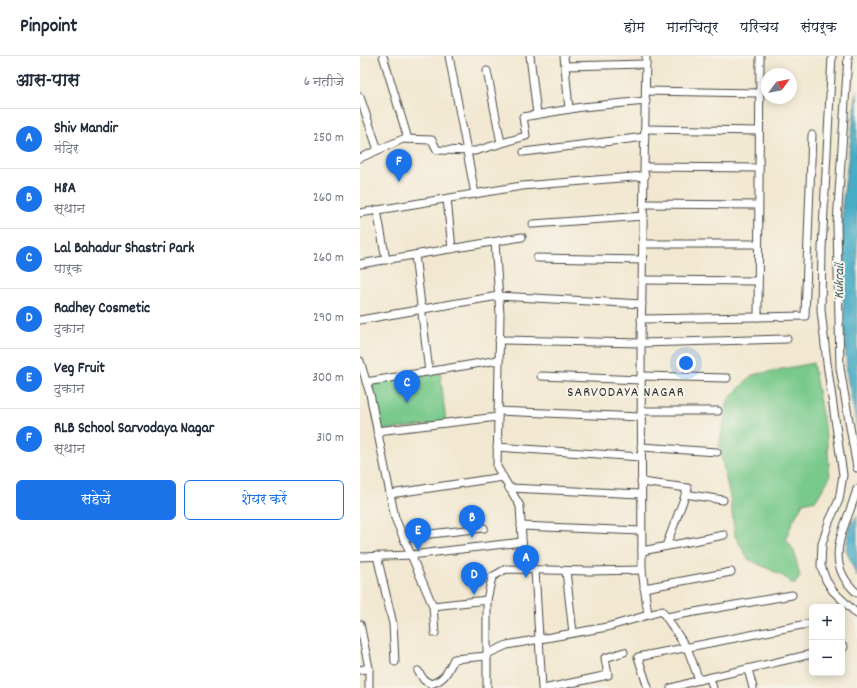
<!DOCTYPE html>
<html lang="hi">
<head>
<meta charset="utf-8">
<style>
	:root { --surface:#fff; --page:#f6f6f7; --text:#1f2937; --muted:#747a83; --line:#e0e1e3; --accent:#1a73e8 }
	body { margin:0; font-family:Dekko,"Playpen Sans Deva",sans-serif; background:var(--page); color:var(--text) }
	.controls { position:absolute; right:12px; bottom:12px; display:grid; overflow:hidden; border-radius:6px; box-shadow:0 2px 10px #0003 }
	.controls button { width:36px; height:36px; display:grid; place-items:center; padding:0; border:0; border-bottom:1px solid var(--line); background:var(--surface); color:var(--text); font:20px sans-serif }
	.compass { position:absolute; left:401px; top:12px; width:36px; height:36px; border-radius:50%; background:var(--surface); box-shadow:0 2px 10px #0003; rotate:57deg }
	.you { position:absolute; left:326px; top:307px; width:14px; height:14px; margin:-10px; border:3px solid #fff; border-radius:50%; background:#1a73e8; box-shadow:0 0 0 6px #1a73e833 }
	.badge { display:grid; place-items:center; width:26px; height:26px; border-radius:50%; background:var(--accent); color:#fff; font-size:13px; font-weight:700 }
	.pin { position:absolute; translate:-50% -33px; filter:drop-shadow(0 1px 2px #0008) }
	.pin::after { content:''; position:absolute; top:21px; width:14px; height:12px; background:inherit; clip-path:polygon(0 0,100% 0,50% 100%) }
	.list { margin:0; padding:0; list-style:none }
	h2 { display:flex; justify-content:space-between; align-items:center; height:52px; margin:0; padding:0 16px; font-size:17px }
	h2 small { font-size:13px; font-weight:400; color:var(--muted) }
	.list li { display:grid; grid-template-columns:26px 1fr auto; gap:12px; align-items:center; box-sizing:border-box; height:60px; padding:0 16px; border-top:1px solid var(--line) }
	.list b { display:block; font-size:15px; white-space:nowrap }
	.list p { margin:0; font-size:13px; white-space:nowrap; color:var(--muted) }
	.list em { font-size:13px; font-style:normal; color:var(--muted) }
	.actions { display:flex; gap:8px; padding:12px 16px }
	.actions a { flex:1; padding:9px 0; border:1px solid var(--accent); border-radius:6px; text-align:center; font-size:14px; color:var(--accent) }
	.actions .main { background:var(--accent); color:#fff }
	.map { position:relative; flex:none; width:497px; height:632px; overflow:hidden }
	header { display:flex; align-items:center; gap:24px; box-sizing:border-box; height:56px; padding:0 20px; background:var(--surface); border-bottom:1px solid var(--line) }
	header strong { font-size:19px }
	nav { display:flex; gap:22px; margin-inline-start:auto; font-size:14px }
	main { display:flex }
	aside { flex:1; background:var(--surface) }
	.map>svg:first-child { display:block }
	.green { fill:#78c98b; stroke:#527a5b }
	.water { fill:#46acc5; stroke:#386c78 }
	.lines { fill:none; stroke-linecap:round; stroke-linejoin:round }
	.minor-casing { stroke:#494744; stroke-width:9 }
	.minor { stroke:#fff; stroke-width:7 }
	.labels { text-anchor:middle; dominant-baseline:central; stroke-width:4; stroke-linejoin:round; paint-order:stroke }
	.water-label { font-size:14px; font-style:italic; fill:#345861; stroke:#f7f3e8 }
	.neighbourhood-label { font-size:14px; letter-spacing:1px; fill:#2b2b2b; stroke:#f7f3e8 }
</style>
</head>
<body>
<header>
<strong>Pinpoint</strong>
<nav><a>होम</a><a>मानचित्र</a><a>परिचय</a><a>संपर्क</a></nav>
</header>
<main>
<aside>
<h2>आस-पास<small>6 नतीजे</small></h2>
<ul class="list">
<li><span class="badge">A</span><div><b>Shiv Mandir</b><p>मंदिर</p></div><em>250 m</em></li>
<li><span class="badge">B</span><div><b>H8A</b><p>स्थान</p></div><em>260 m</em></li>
<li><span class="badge">C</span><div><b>Lal Bahadur Shastri Park</b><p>पार्क</p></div><em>260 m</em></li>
<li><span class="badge">D</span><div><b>Radhey Cosmetic</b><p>दुकान</p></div><em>290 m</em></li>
<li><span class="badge">E</span><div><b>Veg Fruit</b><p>दुकान</p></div><em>300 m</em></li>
<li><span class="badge">F</span><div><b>RLB School Sarvodaya Nagar</b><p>स्थान</p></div><em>310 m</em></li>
</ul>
<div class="actions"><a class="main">सहेजें</a><a>शेयर करें</a></div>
</aside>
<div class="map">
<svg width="497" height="632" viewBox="0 0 497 632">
	<rect width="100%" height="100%" fill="#f7f3e8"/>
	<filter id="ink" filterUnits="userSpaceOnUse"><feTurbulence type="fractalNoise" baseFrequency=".025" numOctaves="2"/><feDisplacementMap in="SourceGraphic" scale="8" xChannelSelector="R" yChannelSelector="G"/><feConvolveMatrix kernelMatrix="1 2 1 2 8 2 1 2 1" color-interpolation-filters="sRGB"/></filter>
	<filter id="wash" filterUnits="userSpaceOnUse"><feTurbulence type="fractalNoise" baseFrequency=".012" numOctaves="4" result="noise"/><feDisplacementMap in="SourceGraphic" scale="16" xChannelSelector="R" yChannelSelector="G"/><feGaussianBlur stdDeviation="0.9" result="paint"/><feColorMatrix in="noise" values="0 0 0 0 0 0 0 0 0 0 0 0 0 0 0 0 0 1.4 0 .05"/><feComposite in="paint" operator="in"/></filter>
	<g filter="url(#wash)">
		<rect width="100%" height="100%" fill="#f2e8d1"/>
		<g class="green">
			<polygon points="453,307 467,386 470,421 456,444 443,447 432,467 426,482 434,495 440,521 434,529 423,520 388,503 375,480 370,441 359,390 368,344 392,319"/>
			<polygon points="80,314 86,367 17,375 6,326"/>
		</g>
		<g class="water">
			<polygon points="497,33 497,371 487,321 483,241 482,150"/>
			<polygon points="497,459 497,521 486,493 489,473"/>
		</g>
	</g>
	<g filter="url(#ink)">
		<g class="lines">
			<g class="minor-casing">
				<g id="minor">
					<polyline points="23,0 48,83"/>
					<polyline points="89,0 115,138"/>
					<polyline points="170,0 177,58"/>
					<polyline points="204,0 209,53"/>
					<polyline points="286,0 281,287 282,514 288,559"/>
					<polyline points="472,0 462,193 461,254 467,307 483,419 479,444 469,466 462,488 461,510 466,524 473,535 497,558"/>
					<polyline points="488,0 477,167 480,312 497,412"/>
					<polyline points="205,10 286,8"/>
					<polyline points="127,15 141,87"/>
					<polyline points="286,35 399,37"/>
					<polyline points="0,41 18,94"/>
					<polyline points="285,73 399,75"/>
					<polyline points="164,96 285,81"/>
					<polyline points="0,102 43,83 72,84 77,94 115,95 166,80 163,61 222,51 286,45"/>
					<polyline points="285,111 399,112"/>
					<polyline points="87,143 92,193"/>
					<polyline points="284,148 398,149"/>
					<polyline points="17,154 26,204"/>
					<polyline points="0,157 162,130 285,120"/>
					<polyline points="173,168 284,160"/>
					<polyline points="135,186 140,258 137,411 160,450 164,514"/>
					<polyline points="283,188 398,188"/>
					<polyline points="55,199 69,316"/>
					<polyline points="177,202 283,204"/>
					<polyline points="0,208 162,181"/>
					<polyline points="282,224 398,225"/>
					<polyline points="398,261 400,0"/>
					<polyline points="281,263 445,260 452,79"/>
					<polyline points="0,264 138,240 282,248"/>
					<polyline points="139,284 281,287 427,283"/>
					<polyline points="0,305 10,338 35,462 73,550 127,544"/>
					<polyline points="181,320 281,324"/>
					<polyline points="281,320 367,322"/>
					<polyline points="6,326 139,304"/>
					<polyline points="138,355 281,361"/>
					<polyline points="281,355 358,355"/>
					<polyline points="17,375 138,361"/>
					<polyline points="137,391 281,401"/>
					<polyline points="281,391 357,396"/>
					<polyline points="281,426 328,432 306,490"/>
					<polyline points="149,432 281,438"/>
					<path d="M497 433C487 471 460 504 497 537"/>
					<polyline points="30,438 143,421"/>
					<polyline points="325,438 363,444"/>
					<polyline points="161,470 281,475"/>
					<polyline points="43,481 124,472"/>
					<polyline points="282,495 364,479"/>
					<polyline points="17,500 33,568 35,606"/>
					<polyline points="0,501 51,499 162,486"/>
					<polyline points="175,514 182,632"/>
					<polyline points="206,515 213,577"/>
					<polyline points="284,532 371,516"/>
					<polyline points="73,550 75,577"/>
					<polyline points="306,561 432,539"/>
					<polyline points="0,568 9,612 9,632"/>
					<polyline points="482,591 484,591"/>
					<polyline points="127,598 147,589 247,571 302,555 328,594 339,624"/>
					<polyline points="388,613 393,632"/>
					<polyline points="0,614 9,612"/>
					<path d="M58 615 64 624 71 628C86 623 87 616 94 603L127 600"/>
					<polyline points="350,622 353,632"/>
					<polyline points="127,632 127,544 132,521 146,513 230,515 282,514"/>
					<polyline points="188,632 248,619 245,602 264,596"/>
					<polyline points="288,632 278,601 452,567"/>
					<polyline points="311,632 339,624 452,598"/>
				</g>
			</g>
			<use href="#minor" class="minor"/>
		</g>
	</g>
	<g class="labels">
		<g class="water-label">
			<text transform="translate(480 225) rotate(-89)">Kukrail</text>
		</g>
		<g class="neighbourhood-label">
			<text x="266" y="337">SARVODAYA NAGAR</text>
		</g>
	</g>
</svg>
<div class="controls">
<button>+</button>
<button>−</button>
</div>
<svg class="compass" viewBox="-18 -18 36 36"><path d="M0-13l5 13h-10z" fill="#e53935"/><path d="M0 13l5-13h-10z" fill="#747a83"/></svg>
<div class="you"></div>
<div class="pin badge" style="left:166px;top:522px">A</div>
<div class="pin badge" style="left:112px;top:482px">B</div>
<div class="pin badge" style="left:47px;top:347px">C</div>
<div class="pin badge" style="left:114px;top:539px">D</div>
<div class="pin badge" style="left:58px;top:495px">E</div>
<div class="pin badge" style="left:39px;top:126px">F</div>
</div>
</main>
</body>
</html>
